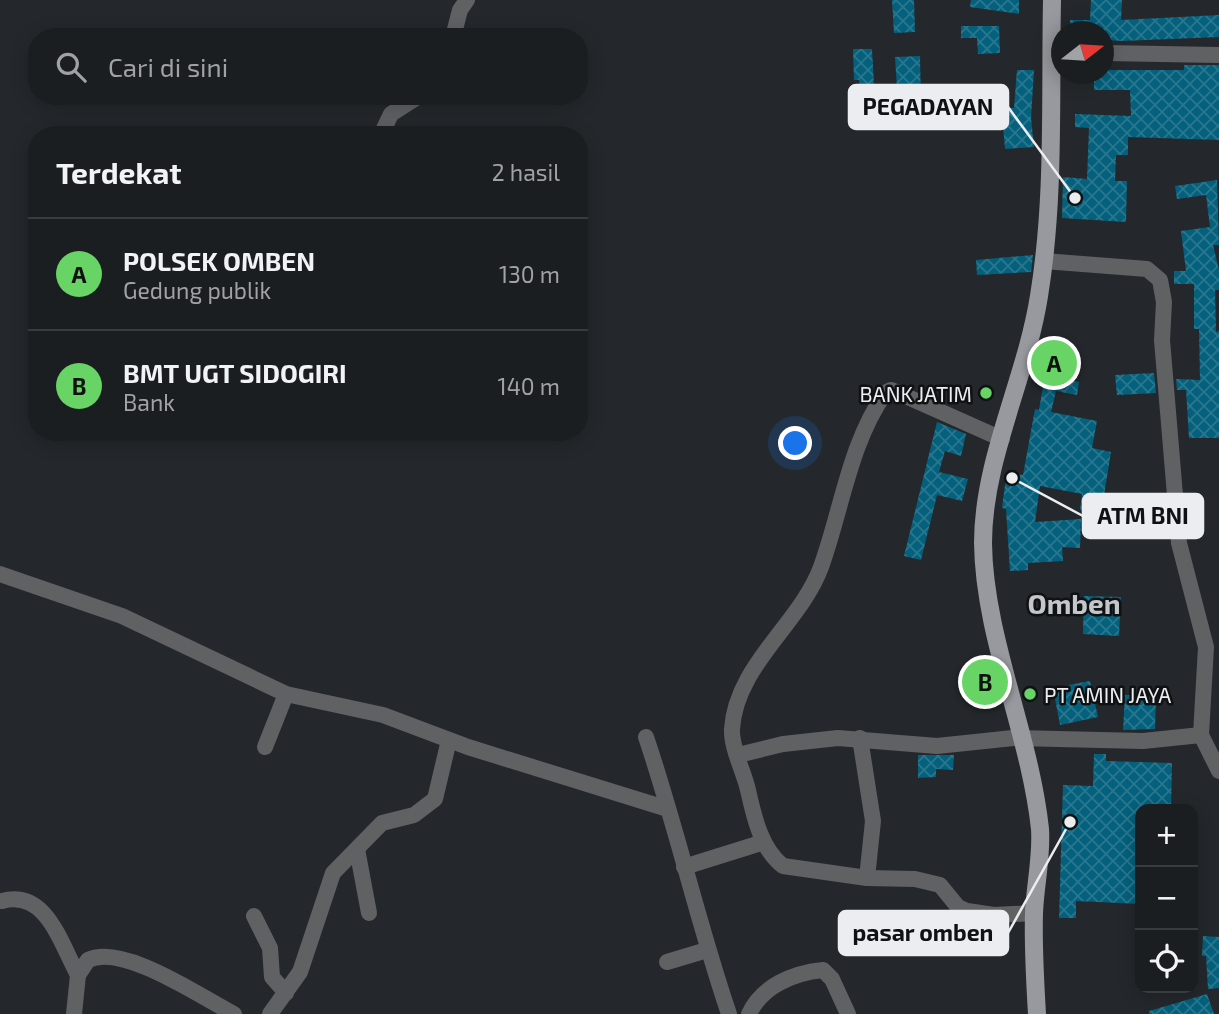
<!DOCTYPE html>
<html lang="id">
<head>
<meta charset="utf-8">
<style>
	:root { --surface:#1b1e21; --page:#282b2e; --text:#f1f3f6; --muted:#a0a2a5; --line:#393c3f; --accent:#67d465 }
	body { margin:0; font-family:"Exo 2",sans-serif; background:var(--page); color:var(--text) }
	.controls { position:absolute; right:21px; bottom:21px; display:grid; overflow:hidden; border-radius:14px; box-shadow:0 4px 18px #0003 }
	.controls button { width:63px; height:63px; display:grid; place-items:center; padding:0; border:0; border-bottom:2px solid var(--line); background:var(--surface); color:var(--text); font:35px sans-serif }
	.compass { position:absolute; left:1051px; top:21px; width:63px; height:63px; border-radius:50%; background:var(--surface); box-shadow:0 4px 18px #0003; rotate:73deg }
	.you { position:absolute; left:796px; top:444px; width:24px; height:24px; margin:-18px; border:5px solid #fff; border-radius:50%; background:#1a73e8; box-shadow:0 0 0 10px #1a73e833 }
	.badge { display:grid; place-items:center; width:46px; height:46px; border-radius:50%; background:var(--accent); color:#111; font-size:23px; font-weight:700 }
	.pin { position:absolute; translate:-50% -50%; border:4px solid #fff; box-shadow:0 2px 7px #0006 }
	.list { margin:0; padding:0; list-style:none }
	h2 { display:flex; justify-content:space-between; align-items:center; height:91px; margin:0; padding:0 28px; font-size:30px }
	h2 small { font-size:23px; font-weight:400; color:var(--muted) }
	.list li { display:grid; grid-template-columns:46px 1fr auto; gap:21px; align-items:center; box-sizing:border-box; height:112px; padding:0 28px; border-top:2px solid var(--line) }
	.list b { display:block; font-size:26px; white-space:nowrap }
	.list p { margin:0; font-size:23px; white-space:nowrap; color:var(--muted) }
	.list em { font-size:23px; font-style:normal; color:var(--muted) }
	.icon { flex:none; width:38px; height:38px; fill:none; stroke:currentColor; stroke-width:2; stroke-linecap:round; stroke-linejoin:round }
	.map { position:relative; flex:none; width:1219px; height:1014px; overflow:hidden }
	.search { position:absolute; background:var(--surface); box-shadow:0 4px 18px #0003; left:28px; top:28px; width:560px; height:77px; display:flex; align-items:center; gap:18px; box-sizing:border-box; padding:0 24px; border-radius:28px; color:var(--muted); font-size:26px }
	.panel { position:absolute; background:var(--surface); box-shadow:0 4px 18px #0003; left:28px; top:126px; width:560px; height:315px; border-radius:28px }
	.map>svg:first-child { display:block }
	.building { fill:url(#building-cross-hatch) }
	.lines { fill:none; stroke-linecap:round; stroke-linejoin:round }
	.street { stroke:#606163; stroke-width:16 }
	.primary { stroke:#97999e; stroke-width:18 }
	.poi-dot { fill:#67d465; stroke:#0f1112; stroke-width:2.5 }
	.labels { text-anchor:middle; dominant-baseline:central; stroke-width:5; stroke-linejoin:round; paint-order:stroke }
	.poi-label { font-size:21px; fill:#ebedf0; stroke:#0f1112; text-anchor:end }
	.district-label { font-size:28px; font-weight:bold; fill:#c2c7cc; stroke:#0f1112 }
	.leader { fill:none; stroke:#ebedf0; stroke-width:2.5 }
	.callout-dot { fill:#ebedf0; stroke:#0f1112; stroke-width:2.5 }
	.callout { fill:#ebedf0; stroke:#ebedf0; stroke-width:2.5 }
	.callout-label { font-size:23px; text-anchor:middle; font-weight:bold; fill:#111 }
</style>
</head>
<body>
<div class="map">
<svg width="1219" height="1014" viewBox="0 0 1219 1014">
	<defs>
		<pattern id="building-cross-hatch" width="8" height="8" patternUnits="userSpaceOnUse" patternTransform="scale(1.75)"><rect width="8" height="8" fill="#04607c"/><path d="M0 0l8 8M0 8l8-8" fill="none" stroke="#29778f"/></pattern>
	</defs>
	<rect width="100%" height="100%" fill="#24282c"/>
	<g class="building">
		<polygon points="892,0 914,0 915,32 894,33"/>
		<polygon points="971,0 1019,0 1019,14 970,7"/>
		<polygon points="1091,0 1122,0 1121,20 1219,15 1219,37 1122,41 1103,40 1103,32 1071,32 1070,20 1090,20"/>
		<polygon points="961,26 999,26 1000,53 978,54 977,38 961,38"/>
		<polygon points="853,49 872,49 875,103 860,103 859,80 854,80"/>
		<polygon points="920,56 921,105 898,105 895,57"/>
		<polygon points="1184,65 1219,65 1219,140 1128,137 1128,155 1116,155 1115,181 1127,181 1126,222 1062,218 1063,177 1087,179 1089,128 1075,127 1075,114 1131,116 1130,90 1094,90 1094,74 1103,74 1103,70 1184,70"/>
		<polygon points="1017,70 1034,70 1031,118 1034,147 1005,149 1003,125 987,126 986,109 1014,108"/>
		<polygon points="1217,180 1219,245 1213,245 1219,270 1219,290 1215,290 1216,332 1219,331 1219,438 1189,438 1186,390 1177,390 1176,379 1200,380 1199,329 1194,329 1194,284 1174,284 1174,271 1186,271 1181,231 1210,227 1206,195 1177,199 1175,186"/>
		<polygon points="1033,255 1031,272 977,275 976,260"/>
		<polygon points="1047,352 1068,359 1060,378 1079,382 1077,395 1056,391 1051,412 1097,421 1092,448 1111,452 1101,514 1080,510 1082,494 1040,486 1035,522 1081,519 1080,548 1062,547 1063,561 1028,563 1028,570 1010,571 1006,509 1002,508 1005,485 1009,473 1023,475 1035,409 1039,410 1046,369 1041,367"/>
		<polygon points="1154,373 1156,393 1117,395 1115,375"/>
		<polygon points="937,422 966,434 961,456 945,451 939,472 968,479 962,501 937,495 921,560 904,556"/>
		<polygon points="1084,596 1121,597 1119,636 1083,634"/>
		<polygon points="1090,681 1098,717 1060,725 1053,688"/>
		<polygon points="1125,695 1156,696 1155,729 1123,730"/>
		<polygon points="1094,754 1106,754 1106,761 1172,763 1171,809 1140,809 1140,904 1076,901 1076,918 1059,918 1063,785 1093,786"/>
		<polygon points="918,755 954,755 953,770 936,769 936,777 918,778"/>
		<polygon points="1203,936 1219,937 1219,988 1208,989 1206,956 1202,956"/>
		<polygon points="1207,994 1214,1014 1149,1014 1149,1011"/>
	</g>
	<g class="lines">
		<g class="street">
			<polyline points="453,37 460,10 467,0"/>
			<polyline points="1104,53 1218,55"/>
			<polyline points="381,135 391,114 419,96"/>
			<path d="M1002 439 901 394 891 390 885 393C849 445 842 509 821 567 800 624 736 665 732 729 731 748 744 772 748 790 754 817 761 849 783 866L867 878 915 879 940 885 958 907 967 911 994 915 1034 913"/>
			<polyline points="0,574 122,616 286,694 383,715 468,747 668,809"/>
			<polyline points="1201,735 1219,771"/>
			<path d="M646 737C677 829 698 923 729 1014"/>
			<polyline points="860,738 873,821 867,878"/>
			<polyline points="265,747 286,694"/>
			<polyline points="738,755 783,744 838,738 937,746 1013,738 1143,741 1201,735 1206,647 1179,543 1162,340 1164,302 1160,280 1147,269 1044,261"/>
			<polyline points="357,849 369,913"/>
			<polyline points="684,867 764,842"/>
			<path d="M2 901C46 889 60 942 78 975"/>
			<polyline points="254,916 270,948 272,977 286,993"/>
			<polyline points="667,962 707,950"/>
			<path d="M74 1014 78 975 88 960C123 943 201 997 234 1014"/>
			<polyline points="270,1014 300,972 333,873 382,823 414,815 435,799 449,740"/>
			<path d="M749 1014C762 986 793 973 823 970L832 979 848 1014"/>
		</g>
		<path class="primary" d="M1037 1014C1035 981 1033 947 1034 913 1035 886 1042 856 1040 829 1030 734 984 637 983 543 983 459 1026 379 1039 296 1055 198 1050 99 1052 0"/>
	</g>
	<g class="poi-dot">
		<circle cx="986" cy="393" r="7"/>
		<circle cx="1030" cy="694" r="7"/>
	</g>
	<g class="labels">
		<g class="poi-label">
			<text x="972" y="393">BANK JATIM</text>
			<text x="1044" y="694" text-anchor="start">PT AMIN JAYA</text>
		</g>
		<g class="district-label">
			<text x="1074" y="603">Omben</text>
		</g>
	</g>
	<path class="leader" d="M1075 198L1008 107M1012 478L1083 516M1070 822L1008 933"/>
	<g class="callout-dot">
		<circle cx="1075" cy="198" r="7"/>
		<circle cx="1012" cy="478" r="7"/>
		<circle cx="1070" cy="822" r="7"/>
	</g>
	<g class="callout">
		<rect x="849" y="85" width="159" height="44" rx="7"/>
		<rect x="1083" y="494" width="120" height="44" rx="7"/>
		<rect x="839" y="911" width="169" height="44" rx="7"/>
	</g>
	<g class="callout-label">
		<text x="928" y="115">PEGADAYAN</text>
		<text x="1143" y="524">ATM BNI</text>
		<text x="923" y="941">pasar omben</text>
	</g>
</svg>
<div class="controls">
<button>+</button>
<button>−</button>
<button><svg class="icon" aria-label="locate" viewBox="0 0 24 24"><circle cx="12" cy="12" r="6"/><path d="M12 2v4M12 18v4M2 12h4M18 12h4"/></svg></button>
</div>
<svg class="compass" viewBox="-18 -18 36 36"><path d="M0-13l5 13h-10z" fill="#e53935"/><path d="M0 13l5-13h-10z" fill="#a0a2a5"/></svg>
<div class="you"></div>
<div class="pin badge" style="left:1054px;top:363px">A</div>
<div class="pin badge" style="left:985px;top:682px">B</div>
<div class="search"><svg class="icon" aria-label="search" viewBox="0 0 24 24"><circle cx="10" cy="10" r="6"/><path d="M15 15l6 6"/></svg>Cari di sini</div>
<section class="panel">
<h2>Terdekat<small>2 hasil</small></h2>
<ul class="list">
<li><span class="badge">A</span><div><b>POLSEK OMBEN</b><p>Gedung publik</p></div><em>130 m</em></li>
<li><span class="badge">B</span><div><b>BMT UGT SIDOGIRI</b><p>Bank</p></div><em>140 m</em></li>
</ul>
</section>
</div>
</body>
</html>
